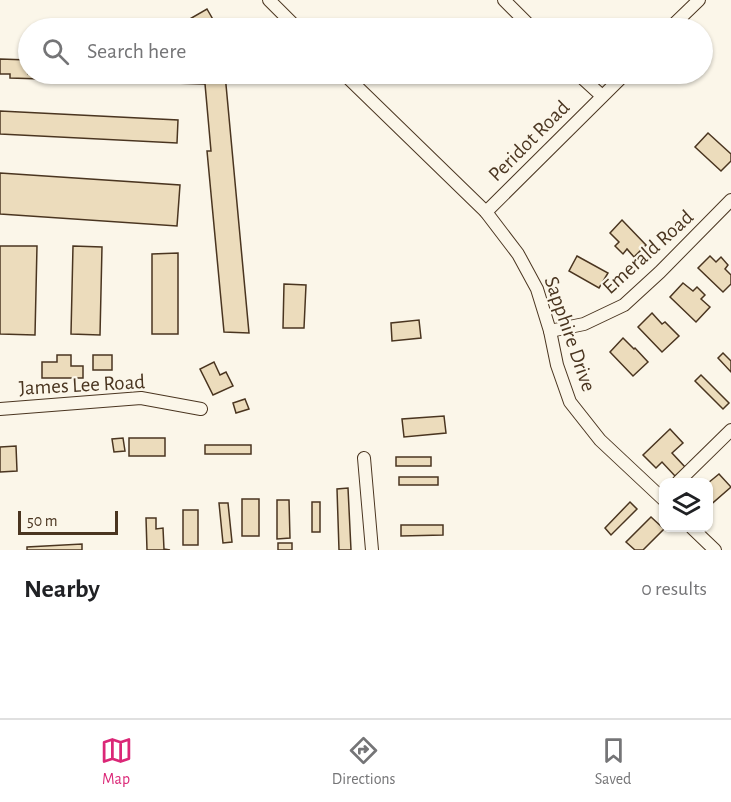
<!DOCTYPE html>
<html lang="en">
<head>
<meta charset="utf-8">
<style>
	:root { --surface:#fff; --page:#f2f2f2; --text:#202124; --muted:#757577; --line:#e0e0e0; --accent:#db2777 }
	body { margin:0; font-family:"Alegreya Sans",sans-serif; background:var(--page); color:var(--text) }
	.controls { position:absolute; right:18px; bottom:18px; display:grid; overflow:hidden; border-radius:12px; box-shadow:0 2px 4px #0004 }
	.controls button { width:54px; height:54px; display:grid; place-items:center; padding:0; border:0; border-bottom:2px solid var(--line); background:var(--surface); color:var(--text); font:30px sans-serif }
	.scale { position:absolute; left:18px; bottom:15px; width:100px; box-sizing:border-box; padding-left:6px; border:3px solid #4a3520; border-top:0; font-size:16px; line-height:21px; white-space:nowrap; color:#4a3520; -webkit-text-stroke:4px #fbf6e9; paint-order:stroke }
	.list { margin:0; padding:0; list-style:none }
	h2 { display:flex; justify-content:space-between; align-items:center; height:78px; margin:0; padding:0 24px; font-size:26px }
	h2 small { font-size:20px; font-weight:400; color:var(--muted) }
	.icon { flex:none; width:33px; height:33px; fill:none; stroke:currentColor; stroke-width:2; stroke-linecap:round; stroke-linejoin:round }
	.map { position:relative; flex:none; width:731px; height:550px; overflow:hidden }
	.search { position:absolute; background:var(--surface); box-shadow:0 2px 4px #0004; left:18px; right:18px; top:18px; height:66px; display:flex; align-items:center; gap:15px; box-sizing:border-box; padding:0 21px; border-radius:33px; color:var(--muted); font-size:22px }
	.sheet { height:168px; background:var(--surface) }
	nav { display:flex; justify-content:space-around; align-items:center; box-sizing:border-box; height:84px; border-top:2px solid var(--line); background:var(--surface); font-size:16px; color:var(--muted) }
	nav a { display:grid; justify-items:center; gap:3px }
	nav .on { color:var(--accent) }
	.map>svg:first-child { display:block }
	.building { fill:#ecdcbc; stroke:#4a3520; stroke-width:1.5 }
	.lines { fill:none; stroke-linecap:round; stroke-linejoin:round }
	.street-casing { stroke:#4a3520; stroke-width:14 }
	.street { stroke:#fbf6e9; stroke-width:12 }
	.labels { text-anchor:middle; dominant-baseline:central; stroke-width:4.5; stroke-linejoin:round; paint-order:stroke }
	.street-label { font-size:21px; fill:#4a3520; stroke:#fbf6e9 }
</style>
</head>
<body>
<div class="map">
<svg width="731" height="550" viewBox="0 0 731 550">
	<rect width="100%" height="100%" fill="#fbf6e9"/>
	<g class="building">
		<polygon points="207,9 215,23 206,28 174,28"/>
		<polygon points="0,59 28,60 28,74 225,74 249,333 224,332 207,151 211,151 205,84 10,78 10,74 0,74"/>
		<polygon points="0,111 178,120 177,143 0,134"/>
		<polygon points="708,133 731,154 731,161 721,171 695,147"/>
		<polygon points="0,173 180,185 177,226 0,214"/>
		<polygon points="622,220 646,245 634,257 627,249 623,254 615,246 619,242 610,233"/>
		<polygon points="0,246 37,246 35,335 0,334"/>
		<polygon points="73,246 102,247 100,335 71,334"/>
		<polygon points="178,253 178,334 152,334 152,254"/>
		<polygon points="577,256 608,273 599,288 569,271"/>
		<polygon points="710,256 716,262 721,257 728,265 725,269 731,275 731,284 723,292 698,268"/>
		<polygon points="683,283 693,291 697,287 705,295 701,299 710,307 696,322 670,297"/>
		<polygon points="284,284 306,285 304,328 283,328"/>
		<polygon points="652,313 662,324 665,322 679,336 662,352 638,327"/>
		<polygon points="419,320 421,338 392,341 391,323"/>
		<polygon points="623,338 634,349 635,348 648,362 633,376 610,352"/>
		<polygon points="723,353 731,361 731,372 718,358"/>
		<polygon points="57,355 71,355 71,366 83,366 83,378 42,378 42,362 57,362"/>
		<rect x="93" y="355" width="19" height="15"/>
		<polygon points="214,362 220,375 226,372 233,386 213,395 200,369"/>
		<polygon points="701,375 729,403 723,409 695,381"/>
		<polygon points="245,399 249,409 236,413 233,403"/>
		<polygon points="444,416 446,433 404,437 402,419"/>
		<polygon points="670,429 683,443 672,453 685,467 675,476 662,462 656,468 643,455"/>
		<polygon points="123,438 125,451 114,452 112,439"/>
		<rect x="129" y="438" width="36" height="18"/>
		<rect x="205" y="445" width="46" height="9"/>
		<polygon points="16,446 17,471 0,472 0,447"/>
		<rect x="396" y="457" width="35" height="9"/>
		<polygon points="719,474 731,487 708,507 708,483"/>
		<rect x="399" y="477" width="39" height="8"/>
		<polygon points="348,488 351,550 339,550 337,489"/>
		<rect x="242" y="499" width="17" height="37"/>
		<polygon points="277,500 289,500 290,538 277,539"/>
		<rect x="312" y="502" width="8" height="30"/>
		<polygon points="630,502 637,509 611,535 605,528"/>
		<polygon points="219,503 228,503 232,542 223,543"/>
		<rect x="183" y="510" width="15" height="35"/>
		<polygon points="651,517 664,529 643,550 635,550 626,542"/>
		<polygon points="146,518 156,518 156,529 163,528 164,549 170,550 147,550"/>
		<polygon points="401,525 443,525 443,535 401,536"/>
		<rect x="278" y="543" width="14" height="7"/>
		<polygon points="82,544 82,550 27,550 27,547"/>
	</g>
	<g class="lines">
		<g class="street-casing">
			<g id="street">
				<polyline points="269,0 297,28"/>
				<polyline points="504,0 532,28"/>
				<polyline points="670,28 699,0"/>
				<polyline points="344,74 486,212 518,254 537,289 550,331 557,365 570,402 600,440 664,500"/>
				<polyline points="578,74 602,96"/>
				<polyline points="486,212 625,74"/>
				<polyline points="550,331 584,324 624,305 660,272 731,200"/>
				<polyline points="0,409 141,398 201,409"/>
				<polyline points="364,458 372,550"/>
				<polyline points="678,482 731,430"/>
				<polyline points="692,528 715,550"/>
			</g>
		</g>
		<use href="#street" class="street"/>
	</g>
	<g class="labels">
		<g class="street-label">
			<text transform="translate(529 141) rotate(-45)">Peridot Road</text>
			<text transform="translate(648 252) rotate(-42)">Emerald Road</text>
			<text transform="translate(570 334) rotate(71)">Sapphire Drive</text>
			<text transform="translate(82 385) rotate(-3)">James Lee Road</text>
		</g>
	</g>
</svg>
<div class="controls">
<button><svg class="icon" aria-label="layers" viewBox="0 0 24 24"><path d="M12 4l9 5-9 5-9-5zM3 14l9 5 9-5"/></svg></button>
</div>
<div class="scale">50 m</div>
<div class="search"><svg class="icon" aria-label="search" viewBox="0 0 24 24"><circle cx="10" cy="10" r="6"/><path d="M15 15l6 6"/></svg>Search here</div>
</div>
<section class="sheet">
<h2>Nearby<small>0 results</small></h2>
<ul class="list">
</ul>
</section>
<nav>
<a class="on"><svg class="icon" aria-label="map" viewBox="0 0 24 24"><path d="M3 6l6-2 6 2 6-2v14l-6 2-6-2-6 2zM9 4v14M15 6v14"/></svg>Map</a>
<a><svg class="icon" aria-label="directions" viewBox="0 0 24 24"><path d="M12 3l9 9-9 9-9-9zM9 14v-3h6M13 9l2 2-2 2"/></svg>Directions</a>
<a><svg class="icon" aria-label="saved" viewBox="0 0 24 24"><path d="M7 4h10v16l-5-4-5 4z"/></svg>Saved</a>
</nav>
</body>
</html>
